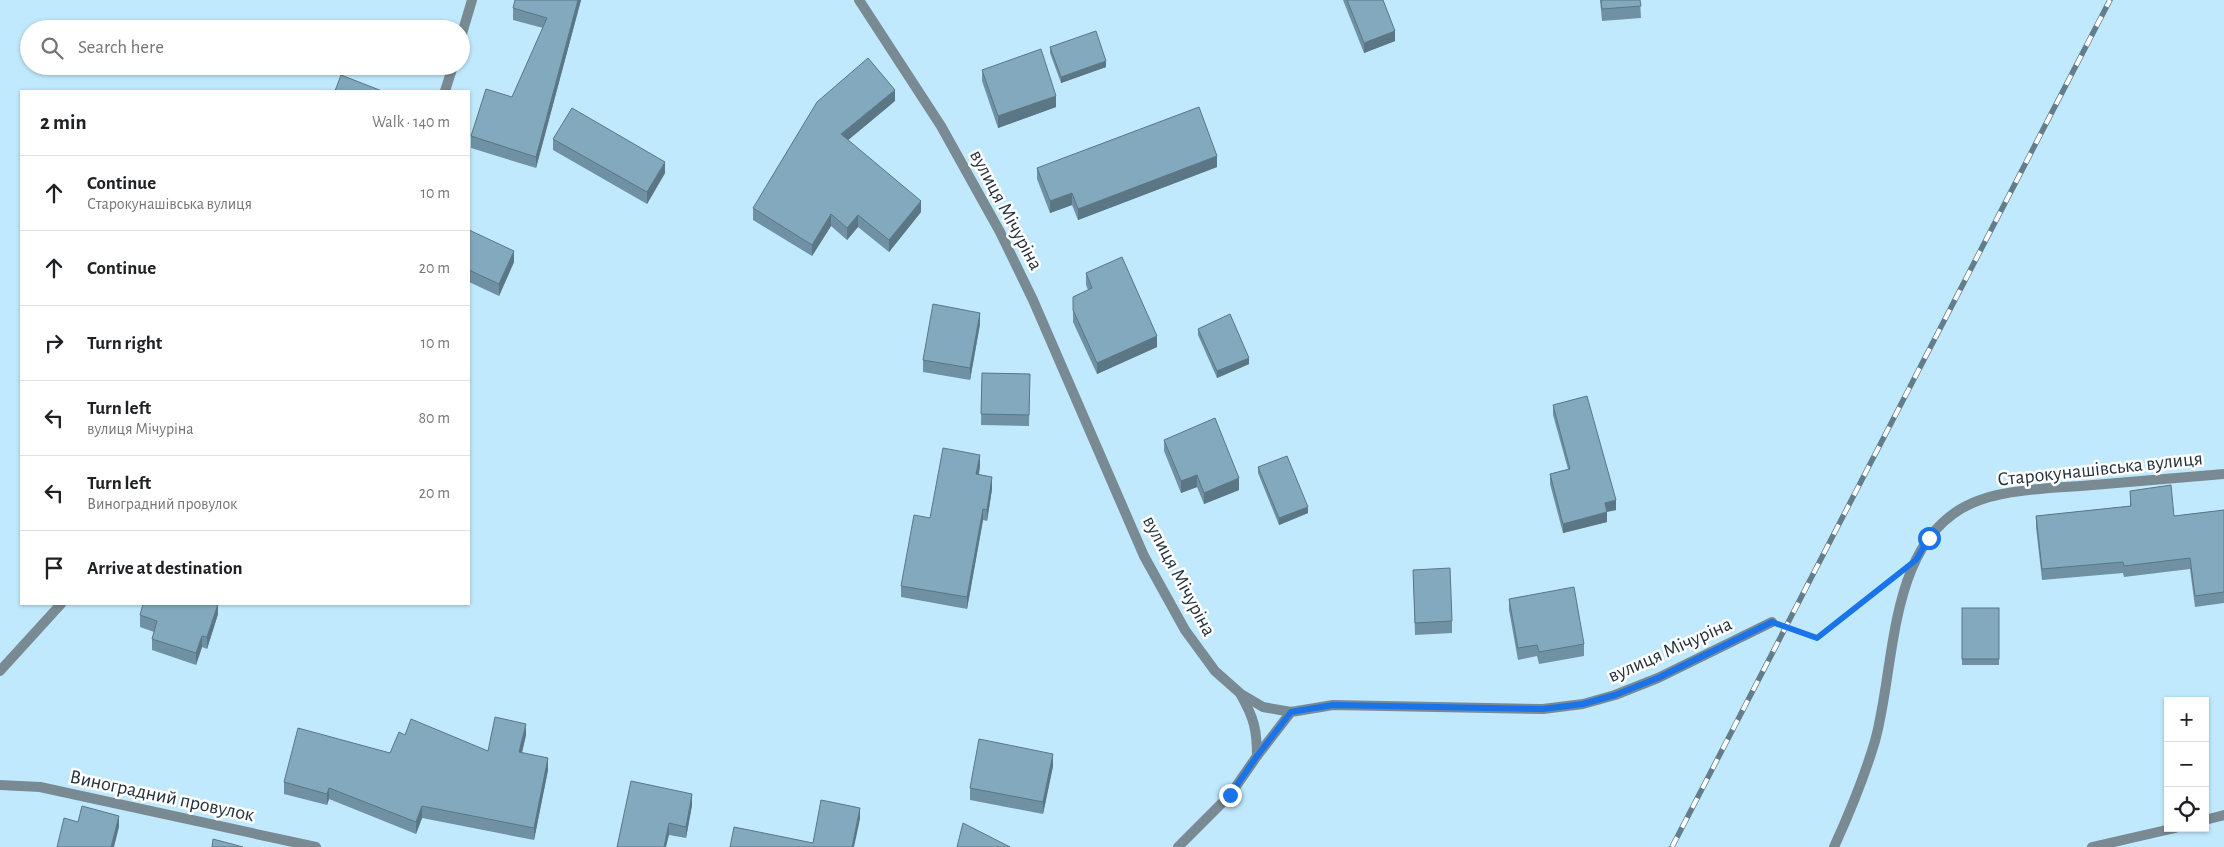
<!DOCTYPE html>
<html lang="en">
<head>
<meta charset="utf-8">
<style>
	:root { --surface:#fff; --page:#f2f2f2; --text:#202124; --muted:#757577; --line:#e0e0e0 }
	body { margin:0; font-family:"Alegreya Sans",sans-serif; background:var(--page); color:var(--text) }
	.controls { position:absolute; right:15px; bottom:15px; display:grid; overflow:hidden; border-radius:0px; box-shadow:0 1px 4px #0004 }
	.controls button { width:45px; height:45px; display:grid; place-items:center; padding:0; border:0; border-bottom:1px solid var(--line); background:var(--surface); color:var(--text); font:25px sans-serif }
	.stop { position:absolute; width:15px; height:15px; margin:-11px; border:4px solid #1a73e8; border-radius:50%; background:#fff }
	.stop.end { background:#1a73e8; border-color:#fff; box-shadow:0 1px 5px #0008 }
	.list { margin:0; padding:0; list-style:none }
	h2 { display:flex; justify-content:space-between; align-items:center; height:65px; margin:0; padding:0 20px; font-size:21px }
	h2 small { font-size:16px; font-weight:400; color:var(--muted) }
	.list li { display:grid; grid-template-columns:32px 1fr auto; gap:15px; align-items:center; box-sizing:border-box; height:75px; padding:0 20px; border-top:1px solid var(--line) }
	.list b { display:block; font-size:19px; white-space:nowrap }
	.list p { margin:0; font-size:16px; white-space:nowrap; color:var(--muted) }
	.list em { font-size:16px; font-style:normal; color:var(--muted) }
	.icon { flex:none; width:28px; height:28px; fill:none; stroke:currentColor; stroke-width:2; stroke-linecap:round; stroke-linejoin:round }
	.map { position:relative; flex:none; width:2224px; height:847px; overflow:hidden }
	.search { position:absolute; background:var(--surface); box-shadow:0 1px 4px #0004; left:20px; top:20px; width:450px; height:55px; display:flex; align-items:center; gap:12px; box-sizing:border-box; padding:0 18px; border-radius:28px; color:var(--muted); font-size:19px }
	.panel { position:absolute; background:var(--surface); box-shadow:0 1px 4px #0004; left:20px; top:90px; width:450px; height:515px; border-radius:0px }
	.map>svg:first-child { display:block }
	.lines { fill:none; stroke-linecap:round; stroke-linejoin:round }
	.path { stroke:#8aa9ba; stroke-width:3; stroke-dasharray:5 2.5; stroke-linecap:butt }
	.minor { stroke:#7a8a93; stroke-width:10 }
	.rail-casing { stroke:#647d8b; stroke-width:5.5 }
	.rail { stroke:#fff; stroke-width:4; stroke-dasharray:11; stroke-linecap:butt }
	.wall { fill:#7091a3 }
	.shaded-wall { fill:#5b7684 }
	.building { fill:#82a9bd; stroke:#5b7684 }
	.route { stroke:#1a73e8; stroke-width:6 }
	.labels { text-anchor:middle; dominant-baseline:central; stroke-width:5; stroke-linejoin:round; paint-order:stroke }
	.street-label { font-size:20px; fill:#23323b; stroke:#fff }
</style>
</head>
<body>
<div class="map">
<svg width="2224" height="847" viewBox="0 0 2224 847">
	<rect width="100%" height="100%" fill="#c1e9fe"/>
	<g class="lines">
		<polyline class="path" points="1797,631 1817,638 1874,593"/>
		<g class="minor">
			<polyline points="859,0 941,126 1000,232 1033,300 1144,556 1185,630 1215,671 1241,694 1263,707 1291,712 1333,705 1543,709 1583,704 1615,695 1658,678 1772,622"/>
			<polyline points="461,37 472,0"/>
			<polyline points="445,91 453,66"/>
			<polyline points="0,671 61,604"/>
			<path d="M1241 695C1254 718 1257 730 1257 756"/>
			<polyline points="0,785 40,787 316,847"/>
			<polyline points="2205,820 2224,815"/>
			<polyline points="1178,847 1230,795 1257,756 1291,712"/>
			<path d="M1834 847C1850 812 1864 778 1875 741 1897 663 1886 533 1980 500 2007 490 2051 488 2081 486 2128 482 2176 478 2224 474"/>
			<polyline points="2092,847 2175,828"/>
		</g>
		<g class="rail-casing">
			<polyline id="rail" points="1672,847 2110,0"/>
		</g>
		<use href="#rail" class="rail"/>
	</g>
	<g class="wall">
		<polygon points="515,0 581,0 536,168 471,148 471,136 512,97 543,28 513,20 513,8"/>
		<polygon points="1343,0 1383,0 1395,41 1364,53"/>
		<polygon points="1600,0 1640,0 1641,18 1602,21"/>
		<polygon points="1050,47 1106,67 1061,83 1050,53"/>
		<polygon points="982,70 1056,107 998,128 982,81"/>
		<polygon points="895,101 848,140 921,212 889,252 858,227 847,240 831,226 812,256 753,220 753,208"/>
		<polygon points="553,139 665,173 647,204 553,150"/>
		<polygon points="1217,167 1078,220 1072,205 1050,213 1037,179 1037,168"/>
		<polygon points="469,230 514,262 499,296 469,282"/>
		<polygon points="1086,273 1157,347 1097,374 1073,322 1073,297 1088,290 1086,285"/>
		<polygon points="980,324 970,380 923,372 923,360"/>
		<polygon points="1198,329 1249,364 1217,378 1198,335"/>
		<polygon points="982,373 1030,374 1029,426 981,425"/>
		<polygon points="1553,405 1616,510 1607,512 1607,522 1563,533 1550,484 1550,474 1568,469 1553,415"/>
		<polygon points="1164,440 1239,490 1204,504 1197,487 1181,493 1164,451"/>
		<polygon points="980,466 979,475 992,489 987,521 983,520 967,609 901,597 901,586 930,518"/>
		<polygon points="1258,467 1308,513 1279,525 1258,473"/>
		<polygon points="2130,491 2174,516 2224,510 2224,603 2195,607 2190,569 2124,577 2123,573 2042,580 2036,527 2036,516 2130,506"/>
		<polygon points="1413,570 1452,621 1452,633 1415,635"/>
		<polygon points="1509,599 1584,644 1584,656 1539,664 1537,656 1518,660 1509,610"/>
		<polygon points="218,604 218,614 207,649 202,647 196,665 152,650 152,639 154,632 140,627 140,615"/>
		<rect x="1962" y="608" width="37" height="57"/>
		<polygon points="405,735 488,751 526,735 522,753 548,770 534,840 422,818 416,834 329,799 327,805 284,794 284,782 390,753"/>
		<polygon points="1053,766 1043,814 970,800 970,788"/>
		<polygon points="692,805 686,838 669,835 617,847"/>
	</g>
	<g class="shaded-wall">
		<polygon points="578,0 581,0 536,168 536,157"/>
		<polygon points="1395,31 1395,41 1364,53 1364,43"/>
		<polygon points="1106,61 1106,67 1061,83 1061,77"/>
		<polygon points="895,90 895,101 841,146 841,134"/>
		<polygon points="1056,96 1056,107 998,128 998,116"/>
		<polygon points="1217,156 1217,167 1078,220 1078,209"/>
		<polygon points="665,162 665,173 647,204 647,192"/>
		<polygon points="1072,193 1072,205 1050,213 1050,201"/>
		<polygon points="921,201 921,212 889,252 889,240"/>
		<polygon points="831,214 831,226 812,256 812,245"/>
		<polygon points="858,215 858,227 847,240 847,228"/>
		<polygon points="514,251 514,262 499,296 499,284"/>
		<polygon points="980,313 980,324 970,380 970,368"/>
		<polygon points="1157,336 1157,347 1097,374 1097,363"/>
		<polygon points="1249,358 1249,364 1217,378 1217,371"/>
		<polygon points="980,455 980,466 976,486 976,474"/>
		<polygon points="1197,475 1197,487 1181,493 1181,481"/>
		<polygon points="992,477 992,489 987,521 987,510"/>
		<polygon points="1239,478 1239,490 1204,504 1204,493"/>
		<polygon points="1616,500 1616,510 1605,512 1605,503"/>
		<polygon points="1308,507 1308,513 1279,525 1279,518"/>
		<polygon points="983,509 983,520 967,609 967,597"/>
		<polygon points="1607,512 1607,522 1563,533 1563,524"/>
		<polygon points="218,604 218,614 207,649 207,637"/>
		<polygon points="202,636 202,647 196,665 196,653"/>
		<polygon points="526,724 526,735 519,764 519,752"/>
		<polygon points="1053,754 1053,766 1043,814 1043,802"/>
		<polygon points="548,758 548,770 534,840 534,828"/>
		<polygon points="329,788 329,799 327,805 327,794"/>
		<polygon points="692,794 692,805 686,838 686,827"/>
		<polygon points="422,806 422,818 416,834 416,822"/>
		<polygon points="860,808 860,819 854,847 852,847"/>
		<polygon points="119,816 119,827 114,847 111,847"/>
		<polygon points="669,823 669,835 666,847 664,847"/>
	</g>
	<g class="building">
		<polygon points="515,0 578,0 536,157 471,136 486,89 512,97 547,18 513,8"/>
		<polygon points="1347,0 1383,0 1395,31 1364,43"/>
		<polygon points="1601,0 1640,0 1641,6 1602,9"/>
		<polygon points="1096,31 1106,61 1061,77 1050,47"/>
		<polygon points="1041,49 1056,96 998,116 982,70"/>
		<polygon points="868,58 895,90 841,134 921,201 889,240 858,215 847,228 831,214 812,245 753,208 817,102"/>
		<polygon points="341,75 382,91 335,91"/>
		<polygon points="1199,107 1217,156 1078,209 1072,193 1050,201 1037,168"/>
		<polygon points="572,108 665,162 647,192 553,139"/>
		<polygon points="469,230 514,251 499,284 469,270"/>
		<polygon points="1122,257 1157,336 1097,363 1073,310 1073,297 1092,288 1086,273"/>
		<polygon points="933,304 980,313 970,368 923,360"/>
		<polygon points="1230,314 1249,358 1217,371 1198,329"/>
		<polygon points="982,373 1030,374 1029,415 981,414"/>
		<polygon points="1587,396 1616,500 1605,503 1607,512 1563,524 1550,474 1570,469 1553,405"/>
		<polygon points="1215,418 1239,478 1204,493 1197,475 1181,481 1164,440"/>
		<polygon points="943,448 980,455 976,474 992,477 987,510 983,509 967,597 901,586 914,515 930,518"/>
		<polygon points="1287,456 1308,507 1279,518 1258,467"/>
		<polygon points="2171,485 2174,516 2224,510 2224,592 2195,596 2190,558 2124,566 2123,562 2042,569 2036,516 2131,506 2130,491"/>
		<polygon points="1450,568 1452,621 1415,623 1413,570"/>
		<polygon points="1574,587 1584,644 1539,652 1537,645 1518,648 1509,599"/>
		<polygon points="143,604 218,604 207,637 202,636 196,653 152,639 157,621 140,615"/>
		<rect x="1962" y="608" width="37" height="51"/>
		<polygon points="495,717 526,724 519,752 548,758 534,828 422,806 416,822 329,788 327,794 284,782 298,728 390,753 399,732 405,735 411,719 488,751"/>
		<polygon points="979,739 1053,754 1043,802 970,788"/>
		<polygon points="631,781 692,794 686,827 669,823 664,847 617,847"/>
		<polygon points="821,800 860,808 852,847 730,847 734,827 813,843"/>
		<polygon points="82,806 119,816 111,847 57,847 64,818 78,822"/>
		<polygon points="963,823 1010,847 957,847"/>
		<polygon points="213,839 243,847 212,847"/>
	</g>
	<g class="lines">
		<polyline class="route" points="1230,795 1257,756 1291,712 1333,705 1543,709 1583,704 1615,695 1658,678 1772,622 1817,638 1916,560 1929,538"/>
	</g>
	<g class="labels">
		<g class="street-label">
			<text transform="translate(1006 210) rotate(62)">вулиця Мічуріна</text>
			<text transform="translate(2100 469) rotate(-6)">Старокунашівська вулиця</text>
			<text transform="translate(1179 576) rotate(62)">вулиця Мічуріна</text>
			<text transform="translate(1670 650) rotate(-24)">вулиця Мічуріна</text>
			<text transform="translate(162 796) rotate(12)">Виноградний провулок</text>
		</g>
	</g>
</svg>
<div class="controls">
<button>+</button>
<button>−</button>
<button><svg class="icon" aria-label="locate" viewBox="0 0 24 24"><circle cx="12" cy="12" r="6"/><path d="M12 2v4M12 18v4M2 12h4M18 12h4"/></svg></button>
</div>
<div class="stop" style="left:1929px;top:538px"></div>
<div class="stop end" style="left:1230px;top:795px"></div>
<div class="search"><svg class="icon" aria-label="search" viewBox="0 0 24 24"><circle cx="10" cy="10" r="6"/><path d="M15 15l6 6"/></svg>Search here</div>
<section class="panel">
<h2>2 min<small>Walk · 140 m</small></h2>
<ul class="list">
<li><svg class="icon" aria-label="ahead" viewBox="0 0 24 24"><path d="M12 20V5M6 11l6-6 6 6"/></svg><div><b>Continue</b><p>Старокунашівська вулиця</p></div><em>10 m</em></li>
<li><svg class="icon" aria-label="ahead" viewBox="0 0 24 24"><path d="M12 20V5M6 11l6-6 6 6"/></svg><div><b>Continue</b></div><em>20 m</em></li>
<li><svg class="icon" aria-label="right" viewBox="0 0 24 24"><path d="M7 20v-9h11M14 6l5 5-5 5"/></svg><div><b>Turn right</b></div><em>10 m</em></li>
<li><svg class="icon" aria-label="left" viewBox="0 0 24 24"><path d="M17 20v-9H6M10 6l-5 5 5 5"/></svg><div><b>Turn left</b><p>вулиця Мічуріна</p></div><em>80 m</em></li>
<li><svg class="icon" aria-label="left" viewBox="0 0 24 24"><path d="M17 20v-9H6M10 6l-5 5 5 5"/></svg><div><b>Turn left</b><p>Виноградний провулок</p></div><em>20 m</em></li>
<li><svg class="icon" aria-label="arrive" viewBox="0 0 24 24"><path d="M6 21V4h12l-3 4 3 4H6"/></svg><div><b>Arrive at destination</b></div></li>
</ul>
</section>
</div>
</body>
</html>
